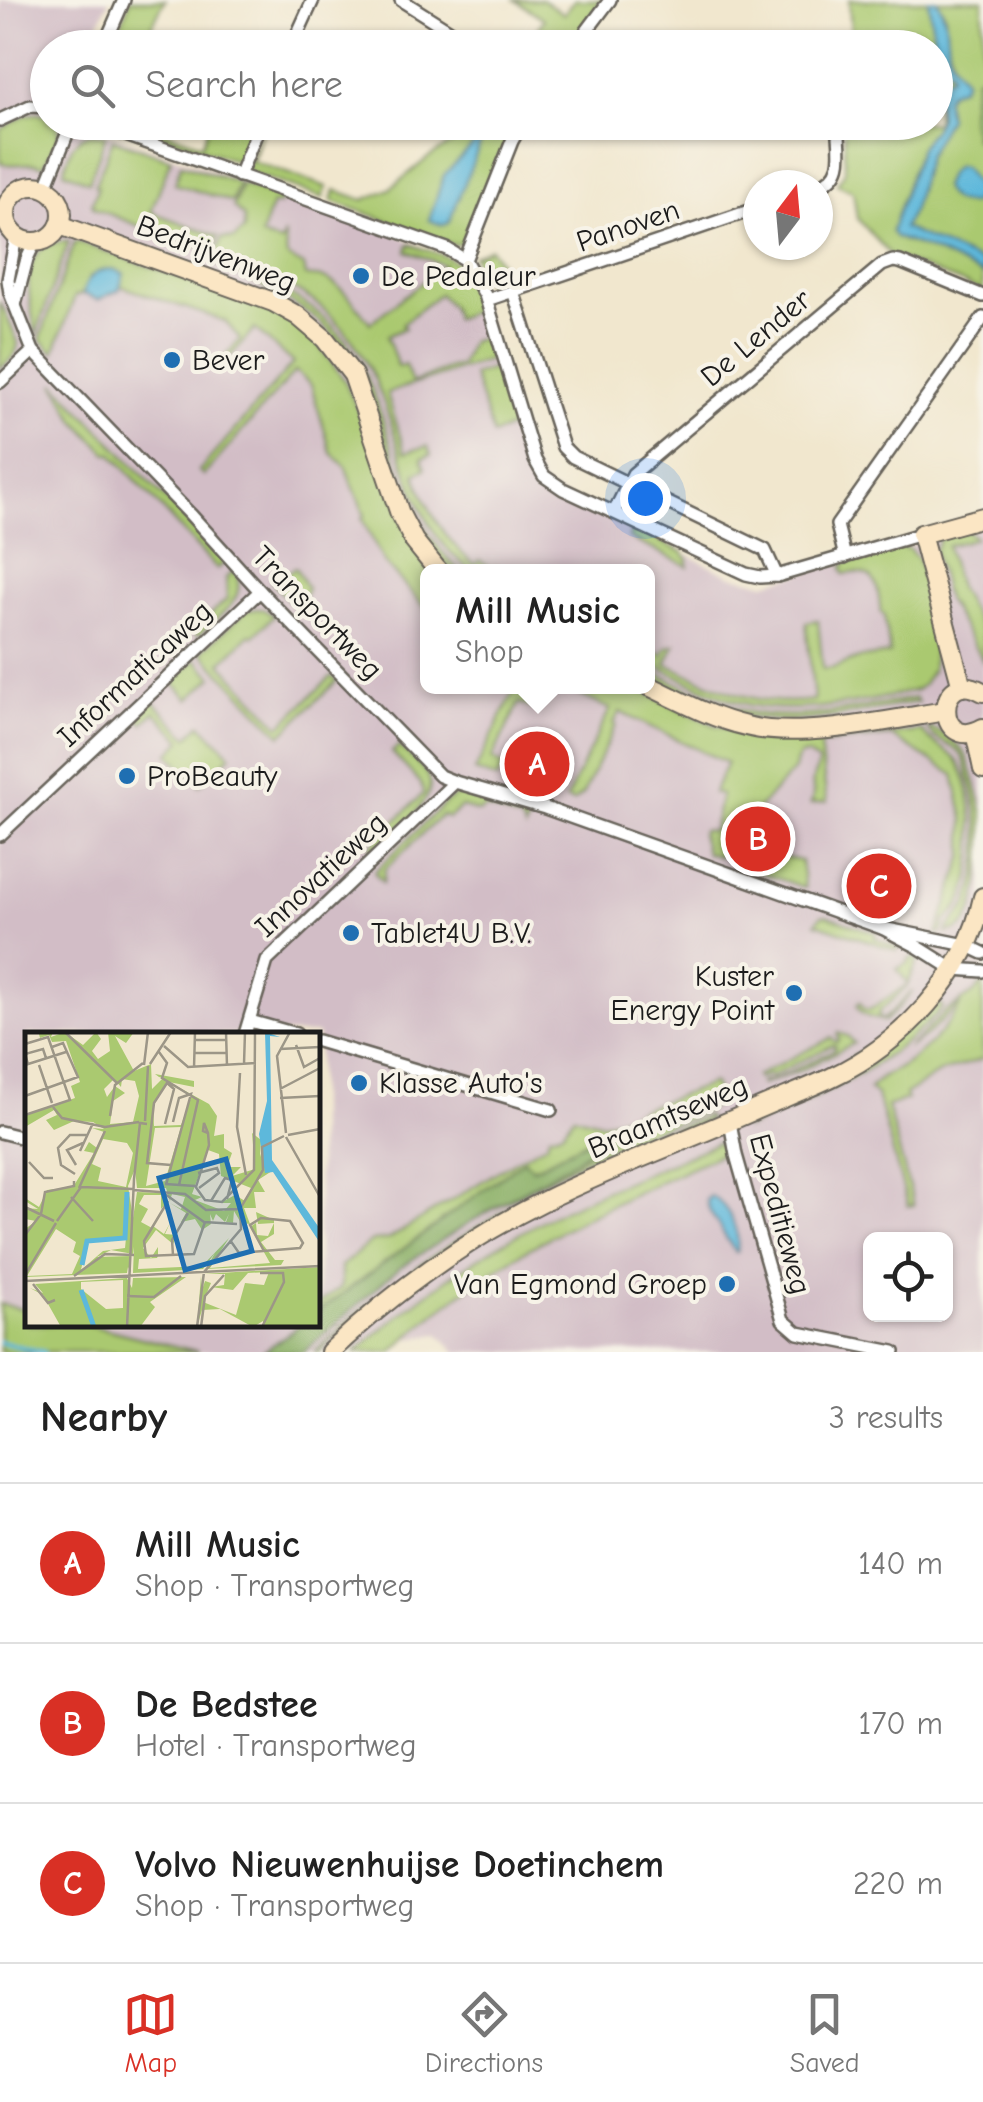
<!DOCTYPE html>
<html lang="en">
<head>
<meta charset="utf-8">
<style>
	:root { --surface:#fff; --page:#f2f2f2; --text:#222; --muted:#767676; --line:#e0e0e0; --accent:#d93025 }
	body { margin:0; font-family:"Comic Neue",sans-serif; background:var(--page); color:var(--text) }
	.controls { position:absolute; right:30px; bottom:30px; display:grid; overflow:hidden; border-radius:15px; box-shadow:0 2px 8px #0004 }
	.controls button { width:90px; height:90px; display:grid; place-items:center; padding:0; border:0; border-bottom:2px solid var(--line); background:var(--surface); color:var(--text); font:50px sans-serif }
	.compass { position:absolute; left:743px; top:170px; width:90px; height:90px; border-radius:50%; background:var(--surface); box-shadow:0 2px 8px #0004; rotate:16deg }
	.you { position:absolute; left:645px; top:498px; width:35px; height:35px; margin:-25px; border:8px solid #fff; border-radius:50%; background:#1a73e8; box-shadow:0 0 0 15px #1a73e833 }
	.badge { display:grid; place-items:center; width:65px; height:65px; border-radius:50%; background:var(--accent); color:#fff; font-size:32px; font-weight:700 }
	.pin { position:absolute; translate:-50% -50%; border:5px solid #fff; box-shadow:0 2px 10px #0006 }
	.popup { position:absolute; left:420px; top:564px; width:235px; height:130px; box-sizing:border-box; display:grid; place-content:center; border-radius:15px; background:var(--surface); filter:drop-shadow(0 2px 8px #0005); font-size:32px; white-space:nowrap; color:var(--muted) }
	.popup b { font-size:38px; color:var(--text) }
	.popup::after { content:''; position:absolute; left:50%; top:100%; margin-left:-20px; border:20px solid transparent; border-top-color:var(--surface) }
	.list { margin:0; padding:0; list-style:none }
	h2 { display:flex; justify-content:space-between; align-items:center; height:130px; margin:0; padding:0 40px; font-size:42px }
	h2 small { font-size:32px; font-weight:400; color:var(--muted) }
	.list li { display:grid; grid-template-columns:65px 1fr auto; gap:30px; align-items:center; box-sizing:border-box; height:160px; padding:0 40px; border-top:2px solid var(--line) }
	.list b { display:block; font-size:38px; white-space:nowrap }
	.list p { margin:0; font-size:32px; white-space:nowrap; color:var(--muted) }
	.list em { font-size:32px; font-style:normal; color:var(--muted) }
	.icon { flex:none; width:55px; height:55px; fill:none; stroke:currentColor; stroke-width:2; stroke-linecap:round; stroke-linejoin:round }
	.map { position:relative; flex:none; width:983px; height:1352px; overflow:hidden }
	.search { position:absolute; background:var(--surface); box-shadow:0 2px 8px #0004; left:30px; right:30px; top:30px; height:110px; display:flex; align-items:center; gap:25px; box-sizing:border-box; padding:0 35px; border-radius:55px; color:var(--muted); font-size:38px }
	.sheet { height:610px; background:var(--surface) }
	nav { display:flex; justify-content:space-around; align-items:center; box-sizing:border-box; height:140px; border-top:2px solid var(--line); background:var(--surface); font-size:28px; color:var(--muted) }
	nav a { display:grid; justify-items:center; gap:5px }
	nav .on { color:var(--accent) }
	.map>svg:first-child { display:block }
	.industrial { fill:#d2bdc6; fill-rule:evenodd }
	.green { fill:#aac970; stroke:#637246; stroke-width:2.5 }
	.forest { fill:#87ad62; stroke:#52643f; stroke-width:2.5 }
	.water { fill:#5db8db; stroke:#3c6a7c; stroke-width:2.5 }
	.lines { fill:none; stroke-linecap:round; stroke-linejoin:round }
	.stream { stroke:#5db8db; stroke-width:4 }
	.street-casing { stroke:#67635a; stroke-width:16 }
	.secondary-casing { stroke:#67635a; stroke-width:22 }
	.street { stroke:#fff; stroke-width:11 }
	.secondary { stroke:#fbe6c4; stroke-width:18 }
	.poi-dot { fill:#1f6fb2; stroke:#f7f3e8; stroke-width:4 }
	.labels { text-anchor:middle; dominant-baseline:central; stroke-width:8; stroke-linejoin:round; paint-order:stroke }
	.street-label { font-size:30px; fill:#1c1c1c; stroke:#f7f3e8 }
	.poi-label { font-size:30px; fill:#1c1c1c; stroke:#f7f3e8; text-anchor:start }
	.inset-river { fill:none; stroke:#5db8db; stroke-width:5 }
	.inset-road { fill:none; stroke:#9c9687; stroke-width:2.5 }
	.view { fill:#1f6fb2; fill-opacity:0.15; stroke:#1f6fb2; stroke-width:5 }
	.inset-edge { fill:none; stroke:#1c1c1c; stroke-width:5 }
</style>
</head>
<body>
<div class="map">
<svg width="983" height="1352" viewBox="0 0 983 1352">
	<rect width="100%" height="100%" fill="#f7f3e8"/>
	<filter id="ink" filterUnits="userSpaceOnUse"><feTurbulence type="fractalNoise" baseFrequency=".01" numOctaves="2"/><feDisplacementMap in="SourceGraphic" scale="20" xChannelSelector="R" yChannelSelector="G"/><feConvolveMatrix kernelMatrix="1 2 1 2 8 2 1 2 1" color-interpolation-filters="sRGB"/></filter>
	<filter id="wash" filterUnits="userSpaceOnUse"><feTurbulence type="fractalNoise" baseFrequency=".0048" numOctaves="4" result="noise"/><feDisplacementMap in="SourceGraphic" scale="40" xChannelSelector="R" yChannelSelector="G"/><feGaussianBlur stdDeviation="2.25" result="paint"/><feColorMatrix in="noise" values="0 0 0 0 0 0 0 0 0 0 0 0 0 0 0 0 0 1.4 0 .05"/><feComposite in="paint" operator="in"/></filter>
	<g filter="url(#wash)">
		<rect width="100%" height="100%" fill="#f1e7ce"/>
		<path class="industrial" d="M0 0H109L88 47 48 48V122L77 123 390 232 452 260 472 277 494 343 521 441 544 487 732 576 765 583 983 527V1352H456L439 1334 327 1352H54L0 1339ZM427 572H647V686H427ZM28 1034H318V1324H28ZM870 1240H946V1314H870Z"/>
		<g class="green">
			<polygon points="130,0 165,0 141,47 124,42 118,33"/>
			<polygon points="515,0 543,0 564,14 574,0 602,0 568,48 525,47 544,19"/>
			<polygon points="849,0 928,0 938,62 950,69 952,74 936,92 939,117 934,128 920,147 896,217 901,240 933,251 983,275 983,291 891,256 857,218 853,191 837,184 845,171 844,123 936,122 936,48 852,47"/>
			<polygon points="937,0 983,0 983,73 976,78 973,137 983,146 983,189 979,190 977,199 983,223 983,263 903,228 913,209 927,156 948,118 945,100 949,92 962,86 947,43 945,14"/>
			<path d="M39 113 47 116 48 122 58 124 59 138 43 166C29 160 16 168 0 163V130L26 115Z"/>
			<polygon points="126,123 140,123 202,144 210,123 255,123 239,162"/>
			<polygon points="454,123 519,123 496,164 462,243 454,245 332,201 335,190 364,200 390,189 429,157 470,133"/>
			<polygon points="263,129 252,161 327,187 323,198 245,171"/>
			<path d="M91 133 106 135 89 182 64 171C69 153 71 139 91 133Z"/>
			<polygon points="113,139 171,159 151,212 218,236 212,251 192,244 193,238 185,235 183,240 162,235 94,208 92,204 98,187 95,185"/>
			<polygon points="181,164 239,183 232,202 175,184"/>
			<path d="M242 184 281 198 279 205 272 204 261 236 281 243 284 234 287 257 304 266 306 276C309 277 322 277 324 278 342 285 359 308 370 323L444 265 407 251 409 244C456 260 461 256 478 305L475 311 455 319 451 307 439 294 402 324 405 328 387 336 398 367 405 365 412 383 449 368 460 366 470 342 484 337 490 342 494 356 489 360 387 393 405 452 428 446 431 455 422 458 425 469 415 474C428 511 444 539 475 565L479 560 493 569 495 566 507 571H470C455 557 440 543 430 525 389 454 394 377 331 316 299 284 255 273 215 255L222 238 234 239 244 230V217L233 207Z"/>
			<path d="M69 241 36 335C29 299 14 242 69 241Z"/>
			<polygon points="75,241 262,305 291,321 318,344 345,381 428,571 427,610 383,561 362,518 365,516 345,466 331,452 311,385 295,371 204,475 199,471 293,363 255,329 224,364 221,361 240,339 225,321 120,286 123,274 107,269 90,277 83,294 75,296 54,353 40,339"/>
			<path d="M490 248 500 263 504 275 492 289C485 284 476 264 473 256Z"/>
			<path d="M216 262C251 278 288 289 318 313 381 363 383 443 415 510 426 534 442 553 460 571H452C434 554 418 532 408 509 381 448 377 378 327 329 296 299 253 284 215 264Z"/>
			<path d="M0 301 18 342C18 355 9 361 0 369Z"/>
			<polygon points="495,368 499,369 517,425 493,435 473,375"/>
			<polygon points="55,383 223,559 223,564 217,569 111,453 108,454 75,420"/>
			<polygon points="965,530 976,538 947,546 958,587 983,632 983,661 946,599 934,551 941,537"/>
			<polygon points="639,531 683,552 688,559 688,566 629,538 631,532"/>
			<path d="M900 547 909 549 918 559 936 622 932 670 923 685 916 690C868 703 787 717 739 702 707 693 677 675 647 661V647L663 655 667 647 675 645 666 664C718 688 756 708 814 700L806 622 818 620 823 669 833 668 859 658 890 654 884 614 881 613C877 587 879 567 844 574L842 568 846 562Z"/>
			<polygon points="296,568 307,588 302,604 297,609 271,581"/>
			<path d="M234 570C251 599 217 617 198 636L192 632 227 599 226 578Z"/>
			<polygon points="255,609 263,609 274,616 253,636 250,634 221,663 280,726 332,676 337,681 281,735 201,652 246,611"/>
			<polygon points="196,659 213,677 189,699 172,681"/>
			<path d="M647 668C677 683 707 699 739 709 792 725 861 707 915 698L918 702C857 712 793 731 733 713 703 704 675 688 647 674Z"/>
			<polygon points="516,686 543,687 534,709 519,703 492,759 504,765 497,779 475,771"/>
			<path d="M563 687H633L715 725 768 737 828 739 829 741 922 731C931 745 949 749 958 762 977 790 978 874 961 903 957 910 951 915 946 921H942L941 924 945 925 941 933 937 934 964 855V819L954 775 891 736 820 744 827 802 811 804C816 792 811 788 813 779 814 772 819 770 818 762L808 755H801L796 761 794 770 732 837 724 835 720 857 706 853 701 834 702 830 713 831 721 795 713 793 727 763 620 712 614 723 616 725 583 794 573 802 566 799 610 709Z"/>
			<polygon points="152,700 188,737 201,724 231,755 200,785 169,754 182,740 155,712 143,723 136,716"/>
			<path d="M927 727C944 732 958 743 967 757 973 777 981 799 983 819 983 847 982 899 967 922 962 929 955 931 947 933 951 921 963 914 968 902 983 865 981 815 969 778 967 772 966 762 962 756 952 742 934 743 927 727Z"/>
			<path d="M399 746C408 755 422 765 428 776 441 799 389 837 373 852L369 847 423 794 421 784 392 752Z"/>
			<path d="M461 792C479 792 517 804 530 815L525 829 520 820 486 808 479 812 462 807 448 818 442 815 385 869 383 882 374 872 445 803Z"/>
			<polygon points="744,847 801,861 805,888 741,866"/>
			<polygon points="826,915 876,933 875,938 899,948 897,951 816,923 821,916"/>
			<path d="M914 957 918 960 906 988 880 1011 878 1016 882 1020 886 1017 913 991 897 1010 885 1021C874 1019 860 1017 857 1005L860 1002 865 1010 871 1009 908 984 897 969 909 962V959Z"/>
			<path d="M983 982V1059L939 1073 905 1095 907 1100 887 1106 914 1205 908 1206 877 1096 869 1089C879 1076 895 1072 908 1062 929 1047 949 1025 962 1002L927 1035 908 1048 946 1011 974 993Z"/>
			<path d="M939 1003 943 1007C887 1069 819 1096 744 1129L754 1119Z"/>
			<polygon points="838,1033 848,1036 854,1043 801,1070 761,1085 760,1083 779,1077 834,1050 835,1046 833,1045 771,1076 766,1075 758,1079 756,1076 831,1038 836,1042 839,1039 837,1035"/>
			<path d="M713 1083 720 1104 687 1119 640 1134 593 1155 470 1222C520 1194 569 1163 618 1135 599 1130 588 1141 572 1150 559 1157 545 1162 532 1168L524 1160 318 1312V1304L341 1287V1266L372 1241 389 1239 513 1162 547 1143 549 1135 563 1131 574 1115 603 1123Z"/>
			<path d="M707 1116 709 1120 566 1182 337 1335 320 1352H315C386 1282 466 1230 553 1184 573 1173 592 1160 614 1151 644 1138 677 1129 707 1116Z"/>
			<path d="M717 1143 725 1147V1152C607 1206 485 1259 392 1352H356C418 1295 488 1248 563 1210 613 1185 666 1166 717 1143Z"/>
			<polygon points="0,1304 27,1310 28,1324 89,1325 199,1352 0,1352"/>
		</g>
		<g class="forest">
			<path d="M983 73V146C963 127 971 103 976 78Z"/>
			<path d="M606 1132 620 1134 593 1147 576 1160 470 1222 398 1269 304 1352H263L300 1325 318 1324V1312L524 1160 533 1168C558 1157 581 1142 606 1132Z"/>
		</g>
		<g class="water">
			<path d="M928 0H937C951 22 943 35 951 57 954 66 960 72 965 79L962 86 949 92 945 100 948 118 927 156 913 209 903 228 983 263V275L933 251 895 237 891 232 920 147 934 128 939 117 936 92 939 83 952 74 950 69 941 68 938 62Z"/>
			<polygon points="478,140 481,142 450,220 447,224 442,225 429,220 444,175"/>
			<path d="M956 166 963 167 979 189 977 199 970 204C957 203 948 200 943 187L948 174Z"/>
			<path d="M113 269 124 274 119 290 98 300 83 294C86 278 96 269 113 269Z"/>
			<path d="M711 1196C729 1205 741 1233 737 1252H735L710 1212 706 1200Z"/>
		</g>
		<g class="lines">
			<polyline class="stream" points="0,1342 44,1352"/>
		</g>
	</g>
	<g filter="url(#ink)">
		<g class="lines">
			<g class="street-casing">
				<g id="street">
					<polyline points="401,0 477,48"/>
					<polyline points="106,41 124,48"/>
					<polyline points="103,48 124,0"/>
					<polyline points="291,48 313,0"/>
					<polyline points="574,48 610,0"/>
					<polyline points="0,120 30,106 48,107"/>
					<polyline points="89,122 447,249 465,260 485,295 535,460 544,476 563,489 746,574 760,577 777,576 921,534"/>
					<polyline points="239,176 261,122"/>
					<path d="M818 186C848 175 839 149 838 122"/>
					<polyline points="45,189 72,122"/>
					<polyline points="16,236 8,280 10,293 33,351 190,514 260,591 440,776 455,782 545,808 882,928"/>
					<polyline points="465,260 512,141 523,122"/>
					<polyline points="513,291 563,447 573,457 765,550 777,576"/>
					<polyline points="487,300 758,208"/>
					<polyline points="15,305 27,259 35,242"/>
					<polyline points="0,382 33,351"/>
					<polyline points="614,512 633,474 882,265 893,261 900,262 983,296"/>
					<polyline points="845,557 837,525 983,318"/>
					<polyline points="0,835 260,591"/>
					<polyline points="983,953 966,945 882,928 918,947 953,969 983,971"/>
					<polyline points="250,1021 296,1034"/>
					<polyline points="245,1034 267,961 455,782"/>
					<polyline points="318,1041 551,1110"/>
					<polyline points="730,1122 736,1155 783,1320 798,1333 894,1352"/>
					<polyline points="0,1132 28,1139"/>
				</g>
			</g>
			<g class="secondary-casing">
				<g id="secondary">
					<circle cx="34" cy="214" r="28"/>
					<polyline points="60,225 273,302 298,316 325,339 353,375 400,514 414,541 439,572"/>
					<path d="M647 685C679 700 711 718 746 726 800 740 889 720 945 711"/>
					<polyline points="962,687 921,534 983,517"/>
					<path d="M983 692C934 664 934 755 983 728"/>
					<polyline points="975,732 983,769"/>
					<path d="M330 1352C395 1290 467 1239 546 1200 615 1166 686 1141 755 1110 780 1099 807 1089 832 1077 902 1044 967 975 983 897"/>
				</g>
			</g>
			<use href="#street" class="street"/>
			<use href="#secondary" class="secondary"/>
		</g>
	</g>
	<g class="poi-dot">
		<circle cx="361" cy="276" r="10"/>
		<circle cx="172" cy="360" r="10"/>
		<circle cx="127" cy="776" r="10"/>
		<circle cx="351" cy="933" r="10"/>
		<circle cx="794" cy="993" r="10"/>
		<circle cx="359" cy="1083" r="10"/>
		<circle cx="727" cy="1284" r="10"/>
	</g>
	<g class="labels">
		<g class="street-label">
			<text transform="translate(628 226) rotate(-19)">Panoven</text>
			<text transform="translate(216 254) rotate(21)">Bedrijvenweg</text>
			<text transform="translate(756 338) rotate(-40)">De Lender</text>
			<text transform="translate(317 613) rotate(46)">Transportweg</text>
			<text transform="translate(135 674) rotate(-43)">Informaticaweg</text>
			<text transform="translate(321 875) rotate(-43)">Innovatieweg</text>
			<text transform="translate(668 1117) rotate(-23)">Braamtseweg</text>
			<text transform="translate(780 1214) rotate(75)">Expeditieweg</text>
		</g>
		<g class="poi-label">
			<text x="381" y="276">De Pedaleur</text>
			<text x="192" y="360">Bever</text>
			<text x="147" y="776">ProBeauty</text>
			<text x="371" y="933">Tablet4U B.V.</text>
			<text x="774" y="976" text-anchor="end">Kuster<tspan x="774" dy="34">Energy Point</tspan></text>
			<text x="379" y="1083">Klasse Auto's</text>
			<text x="707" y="1284" text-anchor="end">Van Egmond Groep</text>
		</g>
	</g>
	<g transform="translate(25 1032)">
		<rect width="295" height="295" fill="#f1e7ce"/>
		<path d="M28 0 26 5 40 0 58 13 71 0 76 7 67 19 73 27 85 19 83 0H109L101 11 90 4 109 39 126 32 127 57 138 46 134 45 130 42 169 49V55L144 50 184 72 192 84 189 104 199 102V116L207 121 202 135H216L207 144 230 137 227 101 236 108 235 125 238 115 247 139 233 148 240 160H229L231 176H219L225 192 216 191 209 179 208 191 201 190 204 182 200 190 191 182 188 189 185 182 186 192 177 198 170 187 156 190 161 181 145 171 156 177 160 165 147 162 145 169 141 156H112L110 137 103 154 108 186 112 160 138 161 142 170 136 177V163H119L114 172 123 177 116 190 127 196 131 187 128 194 139 202 145 191 140 202 152 203 148 212 131 198 118 216 126 226 133 215V224L132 226 114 227 113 237 177 234 204 206 185 236 245 231 225 195 231 191 232 203 243 204 249 191 233 192 231 180 249 188V202L236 210 250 228H259L256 233 181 237 190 221 178 237 108 241 109 215 108 222 86 218 72 225 106 224V241L103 235 102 241 0 245V197L11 189 0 187V176L13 177 0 169V166L14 175 22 158 48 155 69 121 59 119 64 110 72 116 79 100 67 96 79 97 68 90 49 89 29 98 21 88 32 83 29 78 0 95V83L50 66 46 54 55 50 41 9 27 10 24 3 15 6 14 2ZM89 47 96 55 97 47 110 49 114 64 108 90 85 92 88 69 100 61 90 54 82 65 79 57ZM141 51 167 63 156 93 129 94 128 73ZM156 95 140 149 121 154 130 96ZM78 107 102 111 108 121 101 155 73 149 76 136 67 132ZM183 118 194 122 196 144 226 156 220 169 210 163 195 171H206L199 179 170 168 177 165 167 162ZM31 197 51 210 48 220 55 224 47 242 2 244ZM101 206 100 216 78 219 56 238 62 209ZM295 235V295H238V289L228 295 195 277 177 278 172 295 176 244 177 258 180 249 186 251 178 270 211 283 220 251 239 253 244 240 223 241 208 258 186 255 199 253 200 242H179ZM161 245 125 270 130 275 115 295H36L18 263 5 256 18 261 10 252 102 246 107 256 108 246ZM98 248V276L81 277 56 257V250Z" fill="#aac970" fill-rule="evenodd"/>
		<path d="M240 0 255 5 245 4 247 128 295 197V211L248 140 240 141 234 102 242 69Z" fill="#5db8db"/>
		<path class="inset-river" d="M57 233 62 209 100 206 102 160M56 258 69 295"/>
		<path class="inset-road" d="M40 0 92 51M201 0 202 34M169 8H200M0 12 23 5 45 68 0 83M271 13 279 35 295 26M139 14 163 35 231 31M255 17 295 15M134 20 142 31 137 46 173 68 154 153M169 21H201M3 32 0 22 18 17 21 26M125 32 146 0M219 32 220 0M0 33 41 20M14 33 27 71M119 33 123 0M169 36 170 0M215 41 212 95 221 143M255 57 295 36M0 64 53 45 38 11 27 15M255 66 295 64M28 75 37 86 80 95 114 90M85 84 90 53 118 31M120 89 123 34M140 92 149 57 142 51 129 71 122 131 146 133M261 101 252 24 265 0M263 103 295 97M261 105 295 165M55 119 68 91M4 130 19 146H28M51 133 42 118 58 111M173 141 192 136 194 141 174 156M50 142 36 133 33 116 45 103H62M140 152 170 154 180 168 197 170 229 138 230 0M141 153 166 62 154 66 148 90M171 155 184 113 183 101 179 91 178 99 183 101M54 156 80 99M108 158 160 162 181 178 215 177 238 138 237 115 259 104M140 162 179 190 212 192M46 165 68 189M143 169 119 209 121 224 169 222 180 190M186 169 200 146 207 148 202 167M0 175 29 189M32 189 56 155 108 157M0 203 16 182 20 160 49 154V149M205 208 214 221 275 216 278 211 265 189 236 186 225 193 239 219M148 223 147 208 163 181M235 241H258L259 250 237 295M0 243 31 191M49 244 80 222 109 223M0 249 295 234M8 252 23 271 30 268M102 264 129 265 156 244M102 295 109 147 115 91 122 92M172 295 179 240 216 197 215 177M176 295 180 264 199 243"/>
		<path class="view" d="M201 127 227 219 160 238 134 146Z"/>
		<rect width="295" height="295" class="inset-edge"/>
	</g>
</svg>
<div class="controls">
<button><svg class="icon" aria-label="locate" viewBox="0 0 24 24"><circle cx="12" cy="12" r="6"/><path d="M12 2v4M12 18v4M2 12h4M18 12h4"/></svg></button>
</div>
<svg class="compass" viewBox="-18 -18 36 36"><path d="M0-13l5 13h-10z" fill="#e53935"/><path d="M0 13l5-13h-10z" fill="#767676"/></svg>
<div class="you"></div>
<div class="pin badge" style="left:537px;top:764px">A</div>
<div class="popup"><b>Mill Music</b>Shop</div>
<div class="pin badge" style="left:758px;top:839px">B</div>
<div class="pin badge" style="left:879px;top:886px">C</div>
<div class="search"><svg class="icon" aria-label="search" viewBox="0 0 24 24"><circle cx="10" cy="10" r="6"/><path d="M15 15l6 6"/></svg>Search here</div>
</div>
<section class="sheet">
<h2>Nearby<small>3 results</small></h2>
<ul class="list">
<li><span class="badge">A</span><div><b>Mill Music</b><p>Shop · Transportweg</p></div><em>140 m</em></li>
<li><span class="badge">B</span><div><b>De Bedstee</b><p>Hotel · Transportweg</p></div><em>170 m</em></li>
<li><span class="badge">C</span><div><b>Volvo Nieuwenhuijse Doetinchem</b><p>Shop · Transportweg</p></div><em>220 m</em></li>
</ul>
</section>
<nav>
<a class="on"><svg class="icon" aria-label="map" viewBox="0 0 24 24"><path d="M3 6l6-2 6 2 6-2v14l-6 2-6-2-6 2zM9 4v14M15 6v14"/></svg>Map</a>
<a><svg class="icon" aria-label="directions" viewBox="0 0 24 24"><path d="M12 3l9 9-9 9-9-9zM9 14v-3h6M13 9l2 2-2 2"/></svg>Directions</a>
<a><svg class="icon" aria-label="saved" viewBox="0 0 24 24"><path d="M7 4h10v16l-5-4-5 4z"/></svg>Saved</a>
</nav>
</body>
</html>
